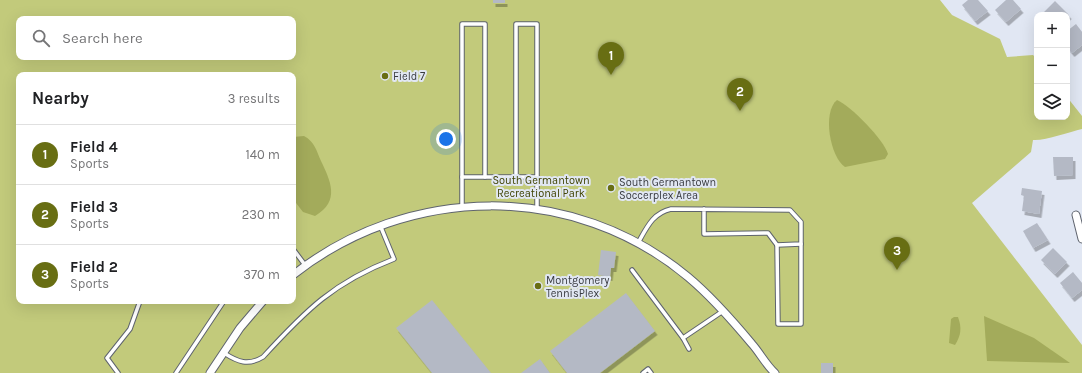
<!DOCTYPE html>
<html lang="en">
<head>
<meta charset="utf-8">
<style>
	:root { --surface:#fff; --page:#f6f6f6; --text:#202124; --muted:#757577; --line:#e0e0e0; --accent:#686e13 }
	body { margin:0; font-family:Karla,sans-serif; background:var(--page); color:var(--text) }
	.controls { position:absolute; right:12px; top:12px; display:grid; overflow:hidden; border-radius:8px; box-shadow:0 4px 16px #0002 }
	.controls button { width:36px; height:36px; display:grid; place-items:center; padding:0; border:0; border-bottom:1px solid var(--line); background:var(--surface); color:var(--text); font:20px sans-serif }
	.you { position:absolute; left:446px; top:139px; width:14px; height:14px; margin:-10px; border:3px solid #fff; border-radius:50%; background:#1a73e8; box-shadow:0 0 0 6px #1a73e833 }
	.badge { display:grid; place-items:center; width:26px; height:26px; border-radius:50%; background:var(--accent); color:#fff; font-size:13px; font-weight:700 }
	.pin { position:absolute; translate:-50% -33px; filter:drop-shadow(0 1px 2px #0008) }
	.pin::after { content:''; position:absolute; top:21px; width:14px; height:12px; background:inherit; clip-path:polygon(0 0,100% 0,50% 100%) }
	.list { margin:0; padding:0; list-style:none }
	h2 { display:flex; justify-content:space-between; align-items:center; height:52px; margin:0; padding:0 16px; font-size:17px }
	h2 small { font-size:13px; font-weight:400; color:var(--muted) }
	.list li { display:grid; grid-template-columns:26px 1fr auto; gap:12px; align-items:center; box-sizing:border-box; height:60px; padding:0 16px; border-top:1px solid var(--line) }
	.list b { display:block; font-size:15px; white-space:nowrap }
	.list p { margin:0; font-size:13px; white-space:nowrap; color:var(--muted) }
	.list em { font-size:13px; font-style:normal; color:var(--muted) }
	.icon { flex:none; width:22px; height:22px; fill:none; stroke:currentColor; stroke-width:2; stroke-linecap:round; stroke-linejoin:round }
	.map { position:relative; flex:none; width:1082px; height:373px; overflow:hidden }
	.search { position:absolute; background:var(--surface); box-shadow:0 4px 16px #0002; left:16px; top:16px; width:280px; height:44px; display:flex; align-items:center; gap:10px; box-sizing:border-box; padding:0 14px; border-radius:8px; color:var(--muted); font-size:15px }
	.panel { position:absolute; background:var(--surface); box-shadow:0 4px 16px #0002; left:16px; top:72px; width:280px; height:232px; border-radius:8px }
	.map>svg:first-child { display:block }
	.green { fill:#c2ca7b; fill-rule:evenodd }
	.water { fill:#a3ab5b }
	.building { fill:#b4b9c5; filter:url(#shadow) }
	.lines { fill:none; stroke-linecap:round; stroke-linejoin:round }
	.lane-casing { stroke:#5f646e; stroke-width:5.5 }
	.street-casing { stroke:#5f646e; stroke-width:9 }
	.lane { stroke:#fff; stroke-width:3.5 }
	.street { stroke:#fff; stroke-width:7 }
	.poi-dot { fill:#686e13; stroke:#e1e7f3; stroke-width:1.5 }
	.labels { text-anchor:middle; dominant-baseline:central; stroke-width:4; stroke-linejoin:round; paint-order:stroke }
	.poi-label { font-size:11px; fill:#393b40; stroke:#e1e7f3; text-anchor:start }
	.park-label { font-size:11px; fill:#404403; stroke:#e1e7f3 }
</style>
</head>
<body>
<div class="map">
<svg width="1082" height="373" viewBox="0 0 1082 373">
	<defs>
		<filter id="shadow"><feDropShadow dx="2.5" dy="4" stdDeviation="0" flood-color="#0004"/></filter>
	</defs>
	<rect width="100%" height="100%" fill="#e1e7f3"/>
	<path class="green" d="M0 0H940L952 15 1000 39 1007 57 1033 55 1037 59V117H1067V97L1082 116V129C1069 132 1045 141 1033 140L1031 152 972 203 1082 345V373H0ZM19 19H293V57H19ZM19 75H293V301H19Z"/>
	<g class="water">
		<path d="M837 100C851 106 884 140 888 154L885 159 845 167C830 157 822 112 837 100Z"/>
		<path d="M304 136C315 142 316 150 321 161 330 180 341 201 315 216L303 212 293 199V137Z"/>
		<polygon points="984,316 1034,338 1070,363 987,361"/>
		<path d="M954 317H958C962 328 961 335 955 345L949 343 951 319Z"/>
	</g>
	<g class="building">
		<rect x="493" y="0" width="12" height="3"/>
		<polygon points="968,0 978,0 988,11 975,21 962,5"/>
		<polygon points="1006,0 1013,0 1021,9 1006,22 995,10"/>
		<polygon points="1055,1 1069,15 1067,17 1067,15 1045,15 1043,13"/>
		<polygon points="1076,24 1082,32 1082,45 1072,53 1067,47 1067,31"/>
		<polygon points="1053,157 1073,157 1073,175 1054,176"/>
		<polygon points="1022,188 1042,191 1039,214 1022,211 1024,196 1021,195"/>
		<polygon points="1037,223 1048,240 1033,248 1023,231"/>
		<polygon points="1053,248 1067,262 1055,274 1041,260"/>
		<polygon points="601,250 616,252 614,268 611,268 610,277 598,275"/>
		<polygon points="1073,272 1082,283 1082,290 1072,298 1060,283"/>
		<polygon points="626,293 655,331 600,373 567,373 550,351"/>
		<polygon points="432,300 491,373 432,373 396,328"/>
		<polygon points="540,359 550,373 521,373"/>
		<rect x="821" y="363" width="12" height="10"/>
	</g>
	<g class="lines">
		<g class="lane-casing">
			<g id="lane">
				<polyline points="462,177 537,177"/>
				<polyline points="516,177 516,24 537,24 537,208"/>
				<polyline points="462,207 462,24 485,24 485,177"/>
				<path d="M638 243C647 227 653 213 671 209L790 210 801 222V244L777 245 768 233 704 234V209"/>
				<polyline points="777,245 778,324 801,324 801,244"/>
				<polyline points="293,249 305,265"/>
				<polyline points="632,270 683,338 723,311"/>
				<polyline points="683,338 689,349"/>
				<path d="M224 353C238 362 248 366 263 357 306 310 334 282 394 259L380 225"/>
				<polyline points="118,373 107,358 130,329 140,301"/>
				<polyline points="176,373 224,301"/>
				<polyline points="643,373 648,369 651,373"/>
			</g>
		</g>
		<g class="street-casing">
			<g id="street">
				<polyline points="1076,215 1082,239"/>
				<path d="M293 275C408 184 573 181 688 277 712 297 732 320 752 344 760 353 766 365 775 373"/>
				<polyline points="210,373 240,328 263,301"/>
			</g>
		</g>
		<use href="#lane" class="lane"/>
		<use href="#street" class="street"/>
	</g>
	<g class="poi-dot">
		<circle cx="385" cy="76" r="4"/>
		<circle cx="611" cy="188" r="4"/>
		<circle cx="538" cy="286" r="4"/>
	</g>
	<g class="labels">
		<g class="poi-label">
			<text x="393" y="76">Field 7</text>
			<text x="619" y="182">South Germantown<tspan x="619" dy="13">Soccerplex Area</tspan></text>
			<text x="546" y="280">Montgomery<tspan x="546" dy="13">TennisPlex</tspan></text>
		</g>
		<g class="park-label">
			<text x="541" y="180">South Germantown<tspan x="541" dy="13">Recreational Park</tspan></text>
		</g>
	</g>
</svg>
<div class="controls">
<button>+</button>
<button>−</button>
<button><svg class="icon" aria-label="layers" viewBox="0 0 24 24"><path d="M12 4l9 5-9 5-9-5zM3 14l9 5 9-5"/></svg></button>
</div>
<div class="you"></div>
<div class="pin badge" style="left:611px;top:75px">1</div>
<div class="pin badge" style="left:740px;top:111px">2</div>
<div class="pin badge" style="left:897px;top:270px">3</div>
<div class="search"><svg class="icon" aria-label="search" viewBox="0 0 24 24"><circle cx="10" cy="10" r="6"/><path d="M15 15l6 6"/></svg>Search here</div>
<section class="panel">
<h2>Nearby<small>3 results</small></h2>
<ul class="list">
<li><span class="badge">1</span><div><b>Field 4</b><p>Sports</p></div><em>140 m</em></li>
<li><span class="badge">2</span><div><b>Field 3</b><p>Sports</p></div><em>230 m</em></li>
<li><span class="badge">3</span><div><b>Field 2</b><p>Sports</p></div><em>370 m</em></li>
</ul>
</section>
</div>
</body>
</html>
